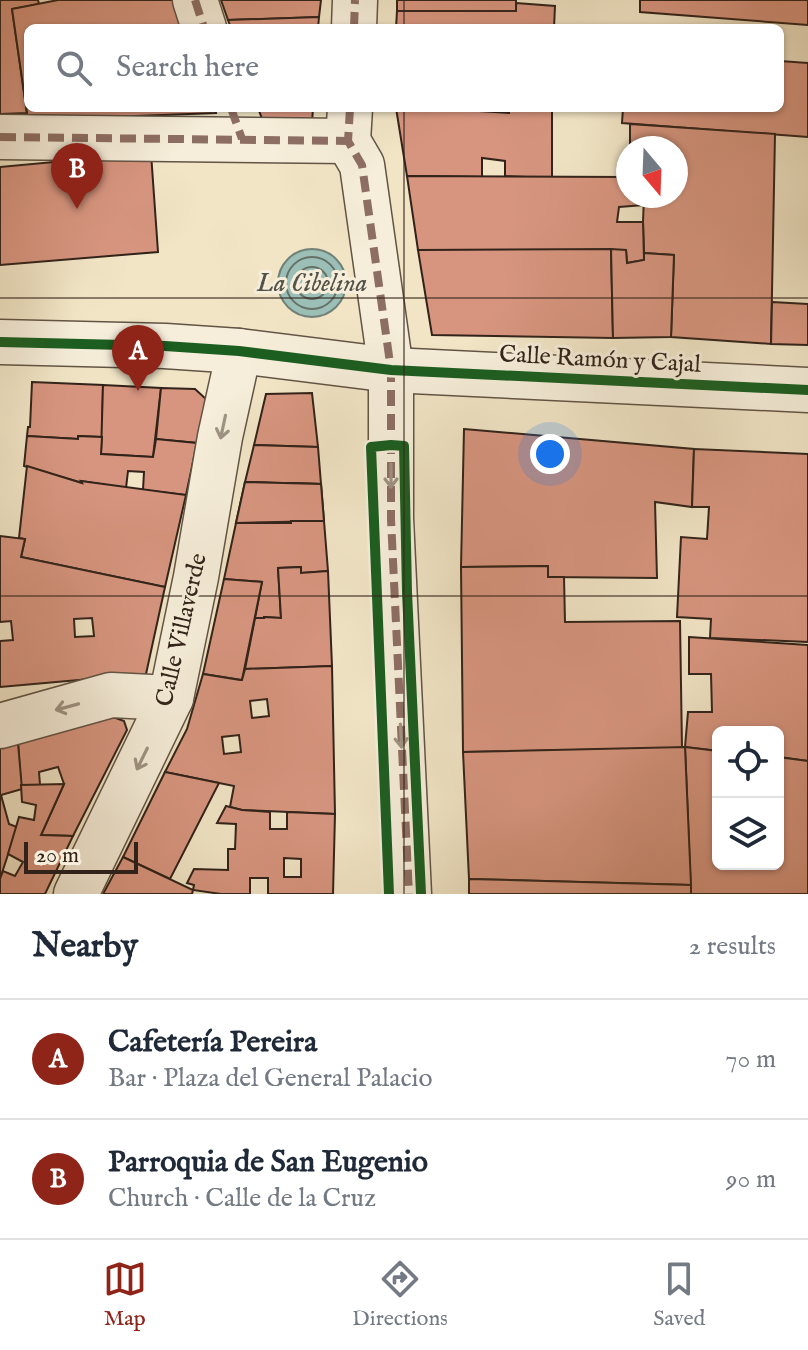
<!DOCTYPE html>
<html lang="en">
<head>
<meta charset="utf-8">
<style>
	:root { --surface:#fff; --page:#f2f2f3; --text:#1f2937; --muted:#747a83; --line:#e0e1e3; --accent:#8f2418 }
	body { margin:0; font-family:"IM FELL English",serif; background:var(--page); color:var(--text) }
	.controls { position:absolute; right:24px; bottom:24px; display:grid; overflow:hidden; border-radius:12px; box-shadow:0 2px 6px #0004 }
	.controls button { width:72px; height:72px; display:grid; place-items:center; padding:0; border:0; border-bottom:2px solid var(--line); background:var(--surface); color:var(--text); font:40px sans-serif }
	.compass { position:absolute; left:616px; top:136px; width:72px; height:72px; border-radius:50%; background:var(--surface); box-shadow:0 2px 6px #0004; rotate:161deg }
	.scale { position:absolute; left:24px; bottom:20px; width:114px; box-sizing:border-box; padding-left:8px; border:4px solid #32231a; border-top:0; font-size:22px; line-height:28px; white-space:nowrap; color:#32231a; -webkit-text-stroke:6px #f6eeda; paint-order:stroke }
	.you { position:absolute; left:550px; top:454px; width:28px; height:28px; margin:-20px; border:6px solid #fff; border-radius:50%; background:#1a73e8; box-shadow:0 0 0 12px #1a73e833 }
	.badge { display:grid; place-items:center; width:52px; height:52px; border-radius:50%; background:var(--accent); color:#fff; font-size:26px; font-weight:700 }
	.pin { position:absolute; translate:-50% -66px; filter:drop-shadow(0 2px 4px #0008) }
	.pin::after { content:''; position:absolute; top:42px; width:28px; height:24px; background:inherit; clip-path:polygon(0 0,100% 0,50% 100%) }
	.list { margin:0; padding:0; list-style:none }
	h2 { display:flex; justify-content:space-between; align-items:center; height:104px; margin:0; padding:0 32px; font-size:34px }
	h2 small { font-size:26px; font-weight:400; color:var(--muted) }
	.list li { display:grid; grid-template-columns:52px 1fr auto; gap:24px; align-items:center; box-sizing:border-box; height:120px; padding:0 32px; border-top:2px solid var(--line) }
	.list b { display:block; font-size:30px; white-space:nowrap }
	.list p { margin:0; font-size:26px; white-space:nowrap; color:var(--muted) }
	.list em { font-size:26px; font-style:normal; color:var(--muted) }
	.icon { flex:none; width:44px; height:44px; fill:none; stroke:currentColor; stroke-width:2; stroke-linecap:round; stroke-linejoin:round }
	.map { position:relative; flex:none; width:808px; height:894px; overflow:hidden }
	.search { position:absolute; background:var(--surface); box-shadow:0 2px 6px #0004; left:24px; right:24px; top:24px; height:88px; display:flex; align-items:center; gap:20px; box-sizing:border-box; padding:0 28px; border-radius:12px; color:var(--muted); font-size:30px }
	.sheet { height:344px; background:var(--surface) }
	nav { display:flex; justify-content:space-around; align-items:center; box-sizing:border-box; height:112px; border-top:2px solid var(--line); background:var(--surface); font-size:22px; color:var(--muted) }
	nav a { display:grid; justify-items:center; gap:4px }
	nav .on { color:var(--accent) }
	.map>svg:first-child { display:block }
	.water { fill:#9bbfb6; stroke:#718178; stroke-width:2 }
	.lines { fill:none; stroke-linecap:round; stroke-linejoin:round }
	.shore { stroke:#667168; stroke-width:2 }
	.building { fill:#d7957f; stroke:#32231a; stroke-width:2; fill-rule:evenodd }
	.street-casing { stroke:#625445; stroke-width:47 }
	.street { stroke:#f6eeda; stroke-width:44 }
	.quiet { stroke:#8d6e63; stroke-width:8; stroke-dasharray:16 8; stroke-linecap:butt }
	.cycleway-casing { stroke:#f6eeda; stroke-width:15 }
	.cycleway { stroke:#1b5e20; stroke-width:10 }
	.oneway { stroke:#9e9384 }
	.grid { fill:none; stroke:#32231a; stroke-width:2; stroke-opacity:0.55 }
	.labels { text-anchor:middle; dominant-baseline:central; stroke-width:6; stroke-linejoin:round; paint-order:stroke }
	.street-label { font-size:24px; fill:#32231a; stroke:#f6eeda }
	.water-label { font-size:26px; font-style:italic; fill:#525249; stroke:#f6eeda }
</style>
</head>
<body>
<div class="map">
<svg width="808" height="894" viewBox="0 0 808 894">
	<rect width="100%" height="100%" fill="#f1e5c6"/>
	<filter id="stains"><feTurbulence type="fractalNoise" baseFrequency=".0025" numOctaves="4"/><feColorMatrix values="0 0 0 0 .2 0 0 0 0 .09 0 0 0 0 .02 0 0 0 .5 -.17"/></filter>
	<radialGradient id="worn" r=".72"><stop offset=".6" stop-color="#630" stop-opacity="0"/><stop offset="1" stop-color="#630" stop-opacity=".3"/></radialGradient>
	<circle class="water" cx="312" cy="283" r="34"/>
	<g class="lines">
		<g class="shore">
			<circle cx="312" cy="283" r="26"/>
			<circle cx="312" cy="283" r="16"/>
		</g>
	</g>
	<g class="building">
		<polygon points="0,0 38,0 39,4 12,9 27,113 0,114"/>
		<polygon points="58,0 175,0 185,25 156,28 28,28 28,108 215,108 216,113 28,120 12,9"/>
		<polygon points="221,0 321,0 319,17 228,20"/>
		<rect x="397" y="0" width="119" height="11"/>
		<polygon points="640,0 808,0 808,25 640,12"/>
		<polygon points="516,3 555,6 554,28 396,28 397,11 516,11"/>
		<polygon points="319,17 318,28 231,28 228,20"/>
		<polygon points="780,61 808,63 808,137 622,123 623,108 780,108"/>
		<polygon points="258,108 313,108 312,123 264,124"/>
		<polygon points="396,108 481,108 480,111 509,113 509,108 552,108 552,178 505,176 505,161 482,158 482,177 407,176"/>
		<polygon points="630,124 775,134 771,344 671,337 674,255 644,253 643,222 644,196 676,196 676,148 630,148"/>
		<polygon points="151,153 158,252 0,265 0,167"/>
		<polygon points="407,176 628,177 628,196 644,196 644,205 619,207 617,222 643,222 644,260 627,263 626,250 418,250"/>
		<polygon points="611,249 613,338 432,335 418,250"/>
		<polygon points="611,249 626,250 627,263 644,260 644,253 674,255 671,337 613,338"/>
		<polygon points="772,302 808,304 808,345 771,344"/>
		<polygon points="32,382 103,385 102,437 78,436 78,439 27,436 28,427 30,427"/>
		<polygon points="103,385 161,388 153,457 101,454"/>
		<polygon points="161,388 195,389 206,399 197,443 156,439"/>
		<polygon points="312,393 318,447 254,445 266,394"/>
		<polygon points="464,429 694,449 692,507 655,502 657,578 548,577 548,566 461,567"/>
		<polygon points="27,436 78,439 78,436 102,437 101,454 153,457 156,439 197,443 186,495 143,490 144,472 128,471 126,488 81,481 82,483 24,466"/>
		<polygon points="254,445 318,447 321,484 245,482"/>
		<polygon points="694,449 808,454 808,642 710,638 711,619 677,617 681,537 707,539 709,507 692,507"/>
		<polygon points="27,466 82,483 81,481 186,495 165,587 21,557 25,539 19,538"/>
		<polygon points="245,482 272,483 272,499 289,500 290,483 321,484 324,521 236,523"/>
		<polygon points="245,482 321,484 324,521 236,523"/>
		<polygon points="291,521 324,521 328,571 301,573 301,567 278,568 281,618 264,617 264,618 255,618 262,582 224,579 236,523 291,523"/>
		<path d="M0 536 25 539 21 557 165 587 146 674 0 687V641L13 640 11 621 0 622ZM92 618 94 636 75 637 74 619Z"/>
		<polygon points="548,566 548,577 564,577 565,622 680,621 682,748 463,752 461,567"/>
		<polygon points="301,567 301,573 328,571 332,666 245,669 255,618 264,618 264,617 281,618 278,568"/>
		<polygon points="224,579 262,582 242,680 203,674"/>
		<polygon points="689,637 808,645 808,761 778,757 778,732 718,732 718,751 685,747 688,712 712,712 711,674 689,674"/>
		<path d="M332 666 335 814 242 810 230 807 234 786 165 772 187 729 203 674 240 680H242L245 669ZM267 699 269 716 252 718 250 701ZM239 735 241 752 224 754 222 737Z"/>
		<polygon points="113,717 124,721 127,730 73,836 41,835 64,784 58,767 39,772 40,785 21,785 18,743"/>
		<polygon points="18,743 22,789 1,795 9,824 17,827 0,879 0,748"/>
		<polygon points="685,747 718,751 718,864 778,864 778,757 808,761 808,894 691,894"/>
		<polygon points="685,747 691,885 469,879 463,752"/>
		<polygon points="165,772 219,783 170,879 123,857"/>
		<polygon points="64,784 41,835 73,836 45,894 0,894 0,879 3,871 15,876 23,862 8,854 19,817 34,820 36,805 22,802 21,785"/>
		<path d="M226 806 242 810 270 812V829H287V812L335 814 333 894H268V878H250V894H221L193 890 194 885 187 883 194 869 228 870V849H235L236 824 217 823ZM284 858 301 859V877H284Z"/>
		<polygon points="123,857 193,890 192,894 103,894"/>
		<polygon points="469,879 691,885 691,894 469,894"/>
	</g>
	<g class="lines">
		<g class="street-casing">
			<g id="street">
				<polyline points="195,0 204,28"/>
				<polyline points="354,28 355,0"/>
				<polyline points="350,108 348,141 362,165 391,370 391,519 409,894"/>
				<polyline points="0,137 348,141"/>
				<polyline points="0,342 165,346 239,351 391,370 808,390"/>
				<polyline points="0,726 111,695 171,698"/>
				<polyline points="76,894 171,698 196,577 220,437 239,351"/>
			</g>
		</g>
		<use href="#street" class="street"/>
		<g class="quiet">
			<polyline points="195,0 204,28"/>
			<polyline points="354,28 355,0"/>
			<polyline points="231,108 242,139"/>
			<polyline points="350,108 348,141 362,165 391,370 391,519 409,894"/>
			<polyline points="0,137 348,141"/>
		</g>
		<g class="cycleway-casing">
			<g id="cycleway">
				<polyline points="0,342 165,346 239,351 391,370 808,390"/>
				<polyline points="389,894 371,447 391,445 404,446 407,592 421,894"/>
			</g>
		</g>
		<use href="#cycleway" class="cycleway"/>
	</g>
	<defs><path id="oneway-shaft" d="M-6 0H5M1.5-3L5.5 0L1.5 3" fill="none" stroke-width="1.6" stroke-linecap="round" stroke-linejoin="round" transform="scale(2)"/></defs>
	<g class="oneway">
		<use href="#oneway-shaft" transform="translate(223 427) rotate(102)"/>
		<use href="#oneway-shaft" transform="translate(391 476) rotate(90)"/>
		<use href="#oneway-shaft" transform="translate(67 707) rotate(165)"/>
		<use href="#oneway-shaft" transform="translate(401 736) rotate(87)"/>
		<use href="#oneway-shaft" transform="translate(142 759) rotate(116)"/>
	</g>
	<path class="grid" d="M404 0V28M404 108V894M0 298H808M0 596H808"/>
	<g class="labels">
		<g class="street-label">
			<text transform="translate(600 360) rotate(3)">Calle Ramón y Cajal</text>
			<text transform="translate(182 630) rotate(-77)">Calle Villaverde</text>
		</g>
		<g class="water-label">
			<text x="312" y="283">La Cibelina</text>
		</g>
	</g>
	<rect width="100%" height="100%" filter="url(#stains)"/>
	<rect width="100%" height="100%" fill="url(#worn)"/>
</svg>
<div class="controls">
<button><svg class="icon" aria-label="locate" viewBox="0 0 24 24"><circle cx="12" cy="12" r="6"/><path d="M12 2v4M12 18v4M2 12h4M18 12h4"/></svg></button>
<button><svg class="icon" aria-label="layers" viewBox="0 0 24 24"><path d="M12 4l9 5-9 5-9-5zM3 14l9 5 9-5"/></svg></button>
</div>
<svg class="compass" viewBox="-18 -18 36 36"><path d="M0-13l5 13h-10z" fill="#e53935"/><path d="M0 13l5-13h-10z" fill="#747a83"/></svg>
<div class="scale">20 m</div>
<div class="you"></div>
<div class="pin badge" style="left:138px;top:391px">A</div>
<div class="pin badge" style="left:77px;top:209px">B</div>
<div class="search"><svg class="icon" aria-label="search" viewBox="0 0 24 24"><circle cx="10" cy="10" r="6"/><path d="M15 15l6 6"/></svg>Search here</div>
</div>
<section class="sheet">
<h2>Nearby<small>2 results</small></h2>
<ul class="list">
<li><span class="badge">A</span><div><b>Cafetería Pereira</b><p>Bar · Plaza del General Palacio</p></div><em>70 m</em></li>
<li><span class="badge">B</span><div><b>Parroquia de San Eugenio</b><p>Church · Calle de la Cruz</p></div><em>90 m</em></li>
</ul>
</section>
<nav>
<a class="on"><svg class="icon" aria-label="map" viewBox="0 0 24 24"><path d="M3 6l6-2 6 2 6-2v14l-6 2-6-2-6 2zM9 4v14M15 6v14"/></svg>Map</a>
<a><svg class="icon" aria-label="directions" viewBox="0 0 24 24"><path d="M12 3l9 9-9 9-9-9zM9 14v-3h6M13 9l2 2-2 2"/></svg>Directions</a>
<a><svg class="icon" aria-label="saved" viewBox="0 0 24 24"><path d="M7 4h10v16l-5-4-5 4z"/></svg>Saved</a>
</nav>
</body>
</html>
